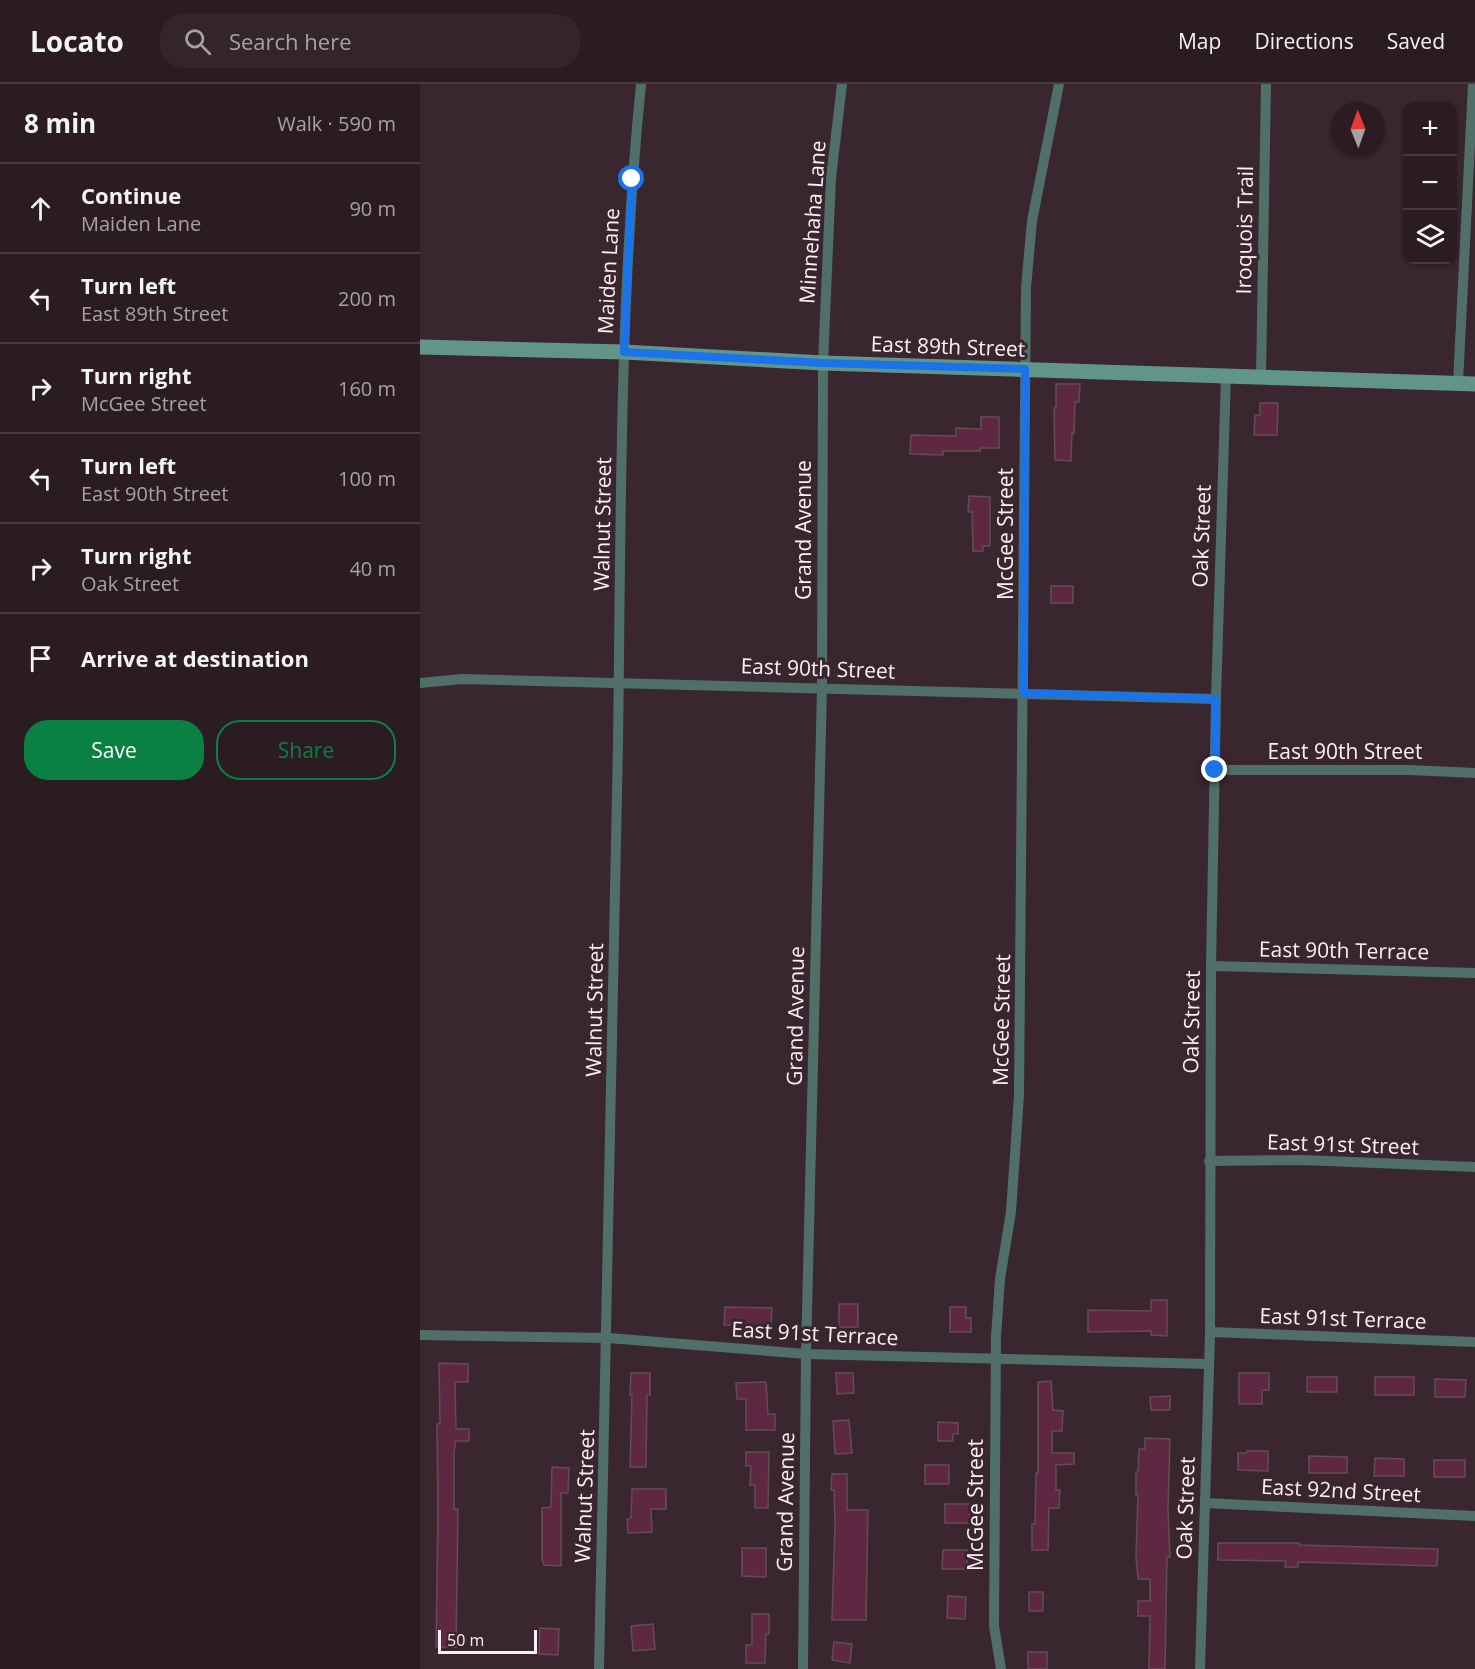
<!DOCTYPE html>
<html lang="en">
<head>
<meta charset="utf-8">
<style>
	:root { --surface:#2b1c22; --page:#33252a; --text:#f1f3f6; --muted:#a6a1a5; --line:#473a40; --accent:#0b8043 }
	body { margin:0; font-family:"Open Sans",sans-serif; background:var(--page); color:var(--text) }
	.controls { position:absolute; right:18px; top:18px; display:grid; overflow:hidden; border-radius:12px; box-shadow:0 2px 4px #0004 }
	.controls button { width:54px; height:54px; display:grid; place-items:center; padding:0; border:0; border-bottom:2px solid var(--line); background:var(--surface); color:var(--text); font:30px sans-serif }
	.compass { position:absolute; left:911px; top:18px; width:54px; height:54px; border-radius:50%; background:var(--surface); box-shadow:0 2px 4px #0004; rotate:359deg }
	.scale { position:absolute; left:18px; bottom:15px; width:99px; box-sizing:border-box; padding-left:6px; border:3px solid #fceef3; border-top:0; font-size:16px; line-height:21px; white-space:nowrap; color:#fceef3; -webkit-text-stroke:4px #39262e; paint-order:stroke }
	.stop { position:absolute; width:18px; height:18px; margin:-14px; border:4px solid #1a73e8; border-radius:50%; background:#fff }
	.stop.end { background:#1a73e8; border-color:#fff; box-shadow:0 2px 6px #0008 }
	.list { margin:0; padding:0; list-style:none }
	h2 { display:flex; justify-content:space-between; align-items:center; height:78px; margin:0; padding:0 24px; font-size:26px }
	h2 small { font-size:20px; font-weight:400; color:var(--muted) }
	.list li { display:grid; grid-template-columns:39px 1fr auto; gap:18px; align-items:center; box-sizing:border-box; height:90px; padding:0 24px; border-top:2px solid var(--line) }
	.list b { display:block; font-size:22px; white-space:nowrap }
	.list p { margin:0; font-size:20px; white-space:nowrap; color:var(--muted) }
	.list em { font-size:20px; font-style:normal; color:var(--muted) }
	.actions { display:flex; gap:12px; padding:18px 24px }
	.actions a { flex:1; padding:14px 0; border:2px solid var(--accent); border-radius:24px; text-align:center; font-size:21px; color:var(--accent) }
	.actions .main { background:var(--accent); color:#fff }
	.icon { flex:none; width:33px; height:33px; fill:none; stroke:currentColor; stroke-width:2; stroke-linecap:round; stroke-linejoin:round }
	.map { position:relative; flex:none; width:1055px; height:1585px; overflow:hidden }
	header { display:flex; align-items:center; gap:36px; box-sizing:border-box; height:84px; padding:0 30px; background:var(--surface); border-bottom:2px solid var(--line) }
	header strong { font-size:28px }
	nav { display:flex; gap:33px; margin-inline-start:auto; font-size:21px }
	.search { width:420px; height:54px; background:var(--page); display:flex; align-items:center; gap:15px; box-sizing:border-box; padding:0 21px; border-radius:24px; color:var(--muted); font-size:22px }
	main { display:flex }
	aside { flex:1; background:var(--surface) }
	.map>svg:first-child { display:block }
	.building { fill:#5e2843; stroke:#634c56; stroke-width:1.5 }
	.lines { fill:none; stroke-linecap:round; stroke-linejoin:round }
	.street { stroke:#506f68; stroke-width:10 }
	.secondary { stroke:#619589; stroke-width:15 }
	.route { stroke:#1a73e8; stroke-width:8 }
	.labels { text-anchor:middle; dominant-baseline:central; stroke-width:6; stroke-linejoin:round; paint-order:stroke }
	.street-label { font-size:21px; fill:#fceef3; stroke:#39262e }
</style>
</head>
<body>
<header>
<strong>Locato</strong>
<div class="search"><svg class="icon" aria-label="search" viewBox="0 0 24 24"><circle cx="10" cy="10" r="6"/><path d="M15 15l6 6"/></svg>Search here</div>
<nav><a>Map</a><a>Directions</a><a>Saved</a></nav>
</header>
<main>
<aside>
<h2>8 min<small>Walk · 590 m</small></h2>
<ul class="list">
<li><svg class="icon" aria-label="ahead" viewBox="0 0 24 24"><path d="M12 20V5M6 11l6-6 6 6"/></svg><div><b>Continue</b><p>Maiden Lane</p></div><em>90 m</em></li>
<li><svg class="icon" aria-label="left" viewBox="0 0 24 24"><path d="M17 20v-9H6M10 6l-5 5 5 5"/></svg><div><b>Turn left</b><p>East 89th Street</p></div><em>200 m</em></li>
<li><svg class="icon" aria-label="right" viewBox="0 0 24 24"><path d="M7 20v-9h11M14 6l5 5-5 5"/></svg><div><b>Turn right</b><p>McGee Street</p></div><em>160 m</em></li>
<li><svg class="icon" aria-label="left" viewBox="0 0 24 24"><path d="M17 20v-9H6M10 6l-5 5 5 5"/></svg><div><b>Turn left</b><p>East 90th Street</p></div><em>100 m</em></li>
<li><svg class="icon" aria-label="right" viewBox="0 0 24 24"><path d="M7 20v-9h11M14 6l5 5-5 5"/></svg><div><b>Turn right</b><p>Oak Street</p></div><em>40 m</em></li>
<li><svg class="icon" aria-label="arrive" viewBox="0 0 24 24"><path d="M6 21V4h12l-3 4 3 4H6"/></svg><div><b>Arrive at destination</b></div></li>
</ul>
<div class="actions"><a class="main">Save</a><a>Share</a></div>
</aside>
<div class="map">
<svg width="1055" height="1585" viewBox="0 0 1055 1585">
	<rect width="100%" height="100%" fill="#39262e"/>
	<g class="building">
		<polygon points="636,300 660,300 659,318 655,318 654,349 652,349 651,377 635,376 634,324 636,324"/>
		<polygon points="840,319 858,319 857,351 834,351 835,331 840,331"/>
		<polygon points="561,333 579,333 579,364 560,364 560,367 523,367 523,371 490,370 491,351 536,352 536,344 561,345"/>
		<polygon points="549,412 570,413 570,462 563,462 563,467 553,467 552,428 548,428"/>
		<rect x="631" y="502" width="22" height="17"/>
		<polygon points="731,1216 747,1216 747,1252 731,1251 731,1247 668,1248 668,1226 731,1227"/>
		<rect x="419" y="1220" width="19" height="23"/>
		<polygon points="305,1223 352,1224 351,1242 304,1241"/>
		<polygon points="530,1223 546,1223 546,1234 551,1234 551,1248 530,1248"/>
		<polygon points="19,1279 48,1280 48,1298 35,1298 36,1345 49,1345 49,1357 36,1357 34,1368 34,1425 38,1425 36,1563 16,1563 18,1425 17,1340 20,1340"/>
		<polygon points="211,1289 230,1289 230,1311 227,1311 226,1383 210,1383 212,1311 210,1311"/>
		<polygon points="416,1289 433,1289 434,1309 417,1310"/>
		<polygon points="819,1289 849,1289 849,1306 842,1306 842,1320 819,1320"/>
		<rect x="887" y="1293" width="30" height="15"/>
		<rect x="955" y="1293" width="39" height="18"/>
		<polygon points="1015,1295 1046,1296 1045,1313 1015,1313"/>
		<polygon points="631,1297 633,1326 643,1327 642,1347 632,1347 632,1369 654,1369 654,1380 636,1381 636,1406 640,1406 639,1424 629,1424 628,1466 612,1466 612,1440 615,1440 616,1389 618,1389 618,1298"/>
		<polygon points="346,1298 348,1330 355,1330 355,1346 326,1346 326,1315 317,1315 316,1299"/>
		<polygon points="750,1312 750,1326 731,1326 730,1313"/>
		<polygon points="429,1336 432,1369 415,1370 413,1337"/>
		<polygon points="518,1338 538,1339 538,1350 533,1350 533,1357 518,1357"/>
		<polygon points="725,1354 750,1355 748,1426 750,1473 747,1473 745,1585 729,1585 730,1532 718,1532 718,1517 730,1517 730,1495 718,1495 716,1473 718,1411 716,1411 716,1388 718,1388 719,1365 725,1365"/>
		<polygon points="827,1367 848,1367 848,1387 818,1386 818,1369 826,1369"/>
		<polygon points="326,1368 349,1368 348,1424 335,1424 335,1401 330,1401 331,1382 326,1382"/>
		<polygon points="889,1372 927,1373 927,1389 889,1389"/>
		<polygon points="955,1374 984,1375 984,1392 954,1392"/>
		<rect x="1014" y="1376" width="31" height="17"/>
		<rect x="505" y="1381" width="24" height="19"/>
		<polygon points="132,1383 149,1384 148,1409 141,1409 141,1482 124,1481 122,1475 122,1424 131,1423"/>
		<polygon points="412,1390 427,1390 427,1426 448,1426 446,1536 412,1536 415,1439 414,1406 411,1406"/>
		<polygon points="212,1405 246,1405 246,1425 231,1425 232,1448 208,1449 207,1435 211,1434"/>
		<rect x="525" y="1420" width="25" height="19"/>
		<polygon points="798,1459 879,1459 879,1461 1018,1465 1017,1482 878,1478 878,1483 865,1483 866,1477 798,1476"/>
		<polygon points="322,1464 346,1464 346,1493 322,1492"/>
		<polygon points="523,1466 547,1466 547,1485 522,1485"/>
		<rect x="609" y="1508" width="14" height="19"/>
		<polygon points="528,1512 546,1513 545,1535 527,1534"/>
		<polygon points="332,1530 349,1530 349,1550 346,1550 345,1579 326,1579 326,1561 332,1561"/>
		<polygon points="233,1540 235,1565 213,1567 211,1542"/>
		<polygon points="120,1544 139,1545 138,1571 119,1570"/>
		<polygon points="414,1558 432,1560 430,1579 412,1576"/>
		<rect x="608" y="1568" width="19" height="17"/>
	</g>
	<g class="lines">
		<g class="street">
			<polyline points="841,292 846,0"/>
			<polyline points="1038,299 1053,0"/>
			<polyline points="0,599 42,595 796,615"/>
			<polyline points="795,686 989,686 1055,689"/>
			<polyline points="791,882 1055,889"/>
			<polyline points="789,1077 883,1076 1055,1083"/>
			<polyline points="790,1248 1055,1258"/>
			<polyline points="0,1251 188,1254 386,1270 789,1280"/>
			<polyline points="785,1419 1055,1432"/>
			<path d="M179 1585C187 1277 193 969 198 661 201 440 199 219 221 0"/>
			<polyline points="383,1585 386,1270 402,604 403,279 411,94 422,0"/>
			<polyline points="581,1585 574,1542 576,1253 580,1195 591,1128 599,1012 606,204 612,137 639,0"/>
			<polyline points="780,1585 790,1251 791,882 796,615 806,291"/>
		</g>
		<polyline class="secondary" points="0,263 204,268 403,279 1055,300"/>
	</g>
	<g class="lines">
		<polyline class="route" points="212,95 204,268 403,279 605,285 604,609 796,615 795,686"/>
	</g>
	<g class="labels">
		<g class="street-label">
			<text transform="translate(392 138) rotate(-86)">Minnehaha Lane</text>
			<text transform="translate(824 146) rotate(-89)">Iroquois Trail</text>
			<text transform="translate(188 187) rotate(-87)">Maiden Lane</text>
			<text transform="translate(528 262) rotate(2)">East 89th Street</text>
			<text transform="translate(182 440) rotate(-89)">Walnut Street</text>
			<text transform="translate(383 446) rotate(-90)">Grand Avenue</text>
			<text transform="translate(585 450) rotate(-90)">McGee Street</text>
			<text transform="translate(781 452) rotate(-88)">Oak Street</text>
			<text transform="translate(398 584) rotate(2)">East 90th Street</text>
			<text x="925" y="667">East 90th Street</text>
			<text transform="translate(924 866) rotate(1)">East 90th Terrace</text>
			<text transform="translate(174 926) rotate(-89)">Walnut Street</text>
			<text transform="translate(375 932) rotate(-89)">Grand Avenue</text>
			<text transform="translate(581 936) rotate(-89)">McGee Street</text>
			<text transform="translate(771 938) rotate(-89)">Oak Street</text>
			<text transform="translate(923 1060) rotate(2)">East 91st Street</text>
			<text transform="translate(923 1234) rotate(2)">East 91st Terrace</text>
			<text transform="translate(395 1249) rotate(3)">East 91st Terrace</text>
			<text transform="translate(921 1406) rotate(3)">East 92nd Street</text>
			<text transform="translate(164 1412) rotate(-88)">Walnut Street</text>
			<text transform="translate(365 1418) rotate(-89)">Grand Avenue</text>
			<text transform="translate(555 1421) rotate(-90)">McGee Street</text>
			<text transform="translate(765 1424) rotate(-88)">Oak Street</text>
		</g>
	</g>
</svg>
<div class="controls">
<button>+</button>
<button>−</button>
<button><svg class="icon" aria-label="layers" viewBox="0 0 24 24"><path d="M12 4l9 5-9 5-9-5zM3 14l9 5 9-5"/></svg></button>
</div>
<svg class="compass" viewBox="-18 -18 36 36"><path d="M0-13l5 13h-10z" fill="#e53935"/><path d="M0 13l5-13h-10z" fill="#a6a1a5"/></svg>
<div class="scale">50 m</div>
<div class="stop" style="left:212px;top:95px"></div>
<div class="stop end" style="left:795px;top:686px"></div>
</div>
</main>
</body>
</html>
